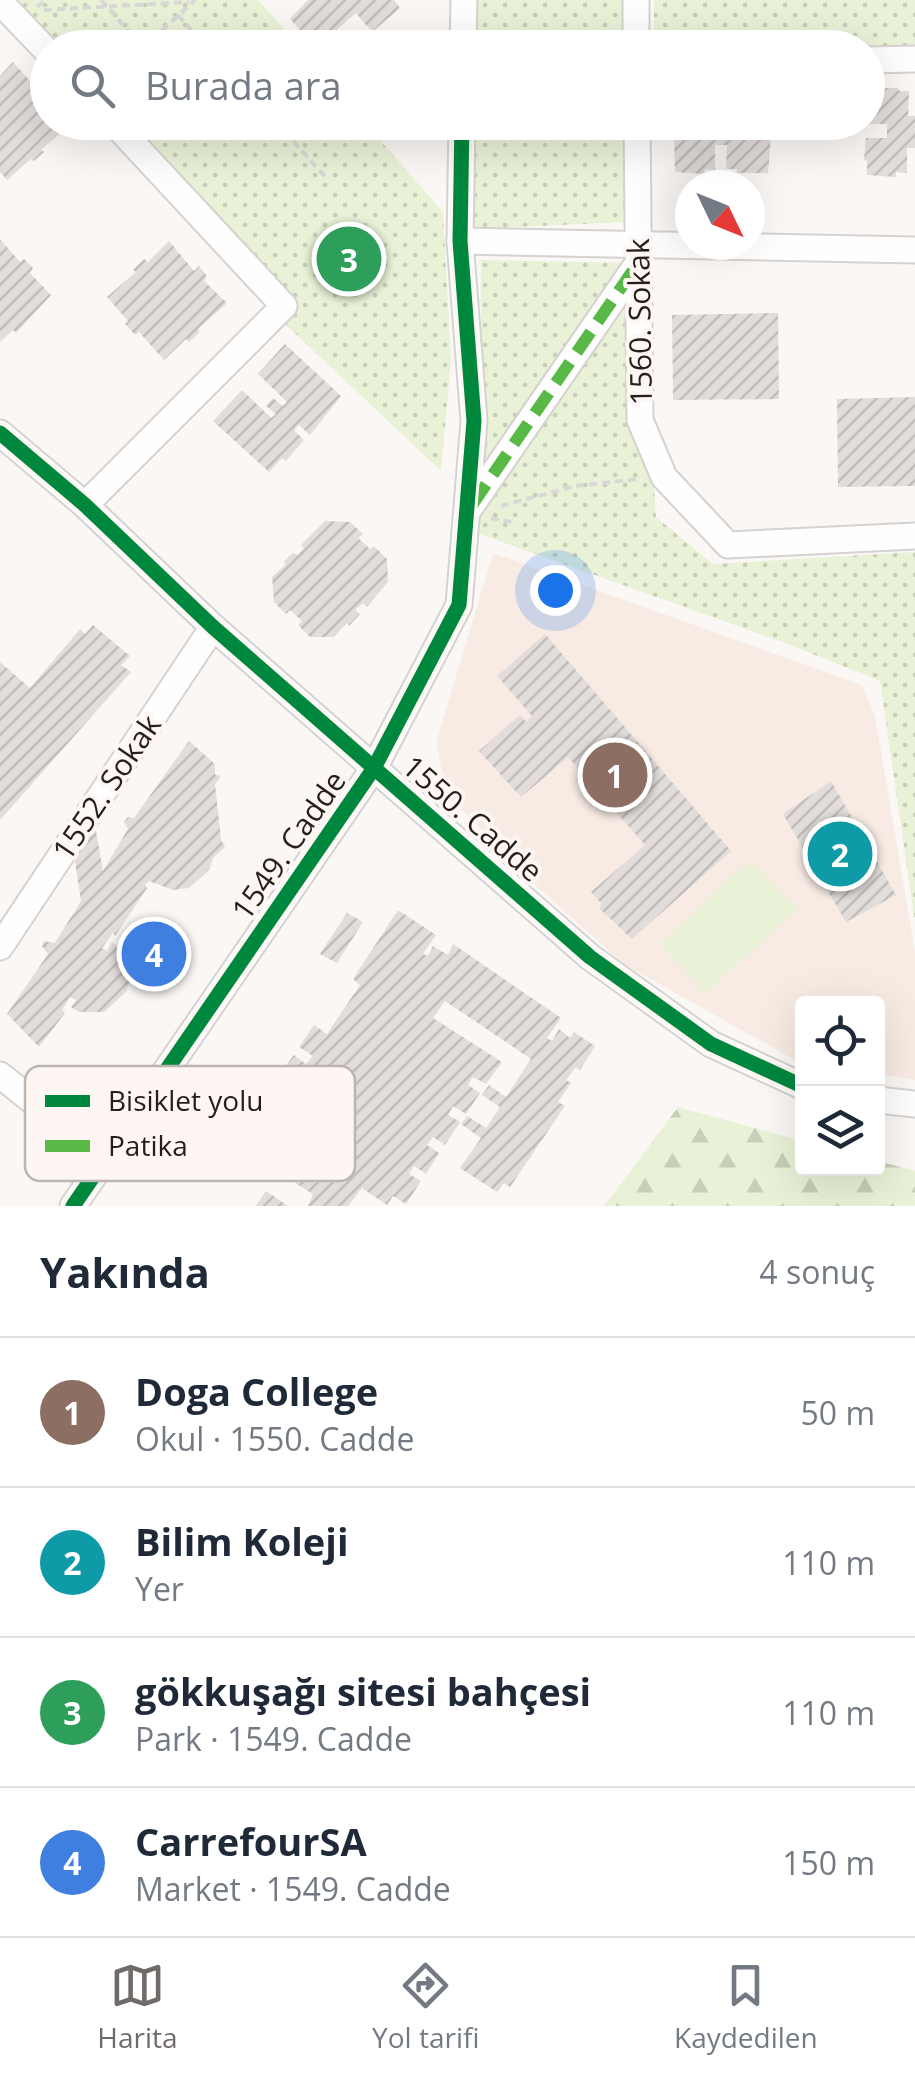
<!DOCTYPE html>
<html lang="tr">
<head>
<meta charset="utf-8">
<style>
	:root { --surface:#fff; --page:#f2f2f3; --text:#1f2937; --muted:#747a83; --line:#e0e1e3; --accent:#706b68 }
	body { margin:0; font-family:"Open Sans",sans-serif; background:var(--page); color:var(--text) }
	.controls { position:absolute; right:30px; bottom:30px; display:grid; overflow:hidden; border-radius:10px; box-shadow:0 10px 40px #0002 }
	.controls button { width:90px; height:90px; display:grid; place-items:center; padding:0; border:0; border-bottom:2px solid var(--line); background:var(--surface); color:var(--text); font:50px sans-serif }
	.compass { position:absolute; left:675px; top:170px; width:90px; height:90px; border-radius:50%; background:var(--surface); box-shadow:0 10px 40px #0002; rotate:133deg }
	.you { position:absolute; left:555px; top:590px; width:35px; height:35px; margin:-25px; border:8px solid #fff; border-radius:50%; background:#1a73e8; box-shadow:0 0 0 15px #1a73e833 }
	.badge { display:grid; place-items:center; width:65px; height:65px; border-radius:50%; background:var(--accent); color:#fff; font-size:32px; font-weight:700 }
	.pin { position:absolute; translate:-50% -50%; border:5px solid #fff; box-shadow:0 2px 10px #0006 }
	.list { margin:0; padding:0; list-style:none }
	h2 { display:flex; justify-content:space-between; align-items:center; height:130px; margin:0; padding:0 40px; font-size:42px }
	h2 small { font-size:32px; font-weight:400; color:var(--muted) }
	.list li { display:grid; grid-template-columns:65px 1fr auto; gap:30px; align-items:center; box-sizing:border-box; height:150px; padding:0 40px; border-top:2px solid var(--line) }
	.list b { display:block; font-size:38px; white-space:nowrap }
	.list p { margin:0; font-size:32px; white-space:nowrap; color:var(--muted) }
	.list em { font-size:32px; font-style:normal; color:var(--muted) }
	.icon { flex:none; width:55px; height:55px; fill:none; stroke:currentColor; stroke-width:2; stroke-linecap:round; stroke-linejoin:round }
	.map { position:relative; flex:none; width:915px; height:1206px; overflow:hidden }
	.search { position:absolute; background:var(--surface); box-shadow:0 10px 40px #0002; left:30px; right:30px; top:30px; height:110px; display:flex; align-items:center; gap:25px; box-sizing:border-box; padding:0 35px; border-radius:55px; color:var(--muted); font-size:38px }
	.sheet { height:730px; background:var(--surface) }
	nav { display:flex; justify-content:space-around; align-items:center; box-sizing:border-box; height:140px; border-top:2px solid var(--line); background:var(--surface); font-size:28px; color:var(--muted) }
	nav a { display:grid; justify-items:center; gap:5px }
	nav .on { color:var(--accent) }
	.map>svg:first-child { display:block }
	.built { fill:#f8ebe4 }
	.grass { fill:#e9f2d7 }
	.forest { fill:url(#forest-firs) }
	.park { fill:url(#park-dots) }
	.building { fill:url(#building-hatch) }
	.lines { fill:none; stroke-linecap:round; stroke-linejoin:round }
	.street-casing { stroke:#d6d2cf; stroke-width:29 }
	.path { stroke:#d9d8d6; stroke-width:4; stroke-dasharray:8 5; stroke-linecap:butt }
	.street { stroke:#fefefe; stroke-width:25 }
	.quiet { stroke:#58b947; stroke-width:12; stroke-dasharray:25 12; stroke-linecap:butt }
	.cycleway-casing { stroke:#fdf6f3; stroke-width:21 }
	.cycleway { stroke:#00873e; stroke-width:15 }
	.labels { text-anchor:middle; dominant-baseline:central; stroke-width:8; stroke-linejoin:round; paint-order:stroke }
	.street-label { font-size:30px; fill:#251f1c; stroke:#fdf6f3 }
	.key { fill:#fdf6f3; stroke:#bcb6b2; stroke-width:2.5 }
	.key-label { font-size:28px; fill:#251f1c }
</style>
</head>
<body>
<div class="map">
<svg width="915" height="1206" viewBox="0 0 915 1206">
	<defs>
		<pattern id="forest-firs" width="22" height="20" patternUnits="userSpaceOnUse" patternTransform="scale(2.5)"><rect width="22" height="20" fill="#e9f2d7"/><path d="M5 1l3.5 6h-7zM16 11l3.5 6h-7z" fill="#c8cfb8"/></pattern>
		<pattern id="park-dots" width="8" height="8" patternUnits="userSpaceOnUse" patternTransform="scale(2.5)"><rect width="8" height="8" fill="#e9f2d7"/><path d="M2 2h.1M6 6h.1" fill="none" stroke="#c8cfb8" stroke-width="1.8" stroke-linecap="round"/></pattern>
		<pattern id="building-hatch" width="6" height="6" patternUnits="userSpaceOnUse" patternTransform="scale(2.5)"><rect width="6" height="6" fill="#e2ddda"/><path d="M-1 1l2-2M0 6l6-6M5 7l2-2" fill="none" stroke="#c2bdba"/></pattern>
	</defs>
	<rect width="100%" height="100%" fill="#fbf7f5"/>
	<polygon class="built" points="493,553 862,685 875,716 915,952 915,1080 878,1074 878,1004 802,1004 802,1061 793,1059 622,963 532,882 447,794 436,743"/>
	<polygon class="grass" points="750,860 797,909 706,993 659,945"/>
	<polygon class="forest" points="678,1107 802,1141 802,1168 878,1168 878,1161 915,1171 915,1206 604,1206"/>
	<g class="park">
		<polygon points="17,0 258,0 300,47 60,47"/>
		<polygon points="475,0 632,0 631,47 474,48"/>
		<polygon points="654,0 915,0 915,52 868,52 868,48 654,48"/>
		<polygon points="129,123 365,123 443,212 451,360 441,471 284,323"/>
		<polygon points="473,123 630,123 628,222 471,229"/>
		<polygon points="481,260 638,263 656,517 713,564 915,552 915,922 880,681 785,643 480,534"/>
	</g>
	<g class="building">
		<polygon points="308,0 394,0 400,8 372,32 356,13 316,48 290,19"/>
		<polygon points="13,62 39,91 42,89 48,93 48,122 70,125 41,150 44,152 34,161 31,159 7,180 0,172 0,76"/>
		<polygon points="870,88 898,88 899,91 909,91 908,116 915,116 915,148 907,148 907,173 896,172 896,177 867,175 867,161 864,160 866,138 887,138 887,124 868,124"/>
		<polygon points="695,122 749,122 746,137 771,136 768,173 737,173 737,169 726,169 727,145 715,145 715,170 705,169 704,174 675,172 674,135 695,134"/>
		<polygon points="0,239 20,262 24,259 33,268 30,273 51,295 16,333 13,330 0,342"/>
		<polygon points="169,241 194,271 199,266 207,276 204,281 227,303 198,329 200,332 189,342 186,339 164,360 139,332 135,335 125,324 128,321 107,297 136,272 133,270 144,259 148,262"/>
		<polygon points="778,313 779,399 673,400 672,315"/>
		<polygon points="285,344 341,396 310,435 299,425 294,430 304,440 286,461 282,458 269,472 213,421 242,390 271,418 276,414 266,406 273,398 283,406 287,402 258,374"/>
		<polygon points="915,397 915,486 838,487 837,399"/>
		<polygon points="325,521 350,522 363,534 358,538 370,549 374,546 387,559 388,582 367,607 363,603 355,610 360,614 349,626 347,623 334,637 310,637 298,625 302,621 290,610 286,614 274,602 272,577 286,564 283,562 293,553 298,555 304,548 301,545"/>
		<polygon points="93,625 130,656 121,665 131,672 0,820 0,662 30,688 80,629 85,634"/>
		<polygon points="545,634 731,851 632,939 599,908 602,904 591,892 645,845 568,757 521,797 479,751 520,715 526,722 532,716 497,676"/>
		<polygon points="189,741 215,764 215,775 221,776 215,784 221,840 225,847 213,858 209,870 189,888 173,890 149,881 145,885 147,888 115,936 113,933 102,948 107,951 112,941 127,957 131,978 126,992 104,1012 79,1012 71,1007 76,1000 70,997 62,1010 65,1013 39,1047 7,1014 48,954 42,946 44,941 55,943 81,901 73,849 94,820 103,871 128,829 124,822 128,817 134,818"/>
		<polygon points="831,781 896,895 846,922 783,814"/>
		<polygon points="398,910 436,935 423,954 428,956 433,946 448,955 453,944 561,1018 547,1038 552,1041 559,1029 570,1038 574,1032 595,1046 580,1070 576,1067 566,1080 571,1083 558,1102 565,1106 510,1187 504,1183 497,1192 460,1168 481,1138 461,1124 467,1116 486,1128 500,1107 482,1095 489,1085 506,1097 531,1059 445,1001 433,1018 502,1062 486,1084 473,1077 468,1085 480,1093 466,1114 453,1106 448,1115 460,1122 445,1145 433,1137 427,1145 439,1153 426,1174 414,1166 409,1174 421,1181 406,1204 393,1196 387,1205 362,1188 348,1206 308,1206 313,1194 247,1153 255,1145 239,1136 254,1113 266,1122 273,1114 259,1104 273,1084 287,1094 293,1086 279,1075 294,1055 306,1064 313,1056 299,1047 314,1025 327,1034 360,985 353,979"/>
		<polygon points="347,913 363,922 337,963 320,954"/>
		<polygon points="266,1191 288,1206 256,1206"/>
	</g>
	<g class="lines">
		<g class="street-casing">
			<g id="street">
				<polyline points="636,0 636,48"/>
				<polyline points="0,2 48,52"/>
				<polyline points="463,48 464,0"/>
				<polyline points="868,60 915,59"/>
				<polyline points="637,122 640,420 664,477 728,545 915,536"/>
				<polyline points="460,241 915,250"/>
				<polyline points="0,433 85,505 213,627 590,957 711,1044 802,1086"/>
				<polyline points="85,505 284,306 113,122"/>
				<polyline points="469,509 638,263"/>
				<polyline points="0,947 213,627"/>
				<polyline points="0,1075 105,1159"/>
				<polyline points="878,1100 915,1104"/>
				<polyline points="73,1206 374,768 459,605 474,421 460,241 462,122"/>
			</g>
		</g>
		<g class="path">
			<polyline points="101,0 143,47"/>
			<polyline points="37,7 46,0"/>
			<polyline points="44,10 189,2"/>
			<polyline points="178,15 207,48"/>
			<polyline points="143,48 195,0"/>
			<polyline points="276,122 328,180"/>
			<polyline points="501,506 575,486 639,479"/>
			<polyline points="491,518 511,522"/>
		</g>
		<use href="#street" class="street"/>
		<polyline class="quiet" points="472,505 638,263"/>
		<g class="cycleway-casing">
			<g id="cycleway">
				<polyline points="0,433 85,505 213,627 590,957 711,1044 802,1086"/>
				<polyline points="73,1206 374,768 459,605 474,421 460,241 462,122"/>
			</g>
		</g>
		<use href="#cycleway" class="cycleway"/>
	</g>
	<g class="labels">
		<g class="street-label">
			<text transform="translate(639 322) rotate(-91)">1560. Sokak</text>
			<text transform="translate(106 787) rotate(-56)">1552. Sokak</text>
			<text transform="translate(473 818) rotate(41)">1550. Cadde</text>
			<text transform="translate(288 845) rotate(-55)">1549. Cadde</text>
		</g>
	</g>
	<rect x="25" y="1066" width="330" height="115" rx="15" class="key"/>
	<rect x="45" y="1095" width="45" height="12" fill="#00873e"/>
	<rect x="45" y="1140" width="45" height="12" fill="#58b947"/>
	<g class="key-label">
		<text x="108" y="1111">Bisiklet yolu</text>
		<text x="108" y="1156">Patika</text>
	</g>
</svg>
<div class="controls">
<button><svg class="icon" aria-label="locate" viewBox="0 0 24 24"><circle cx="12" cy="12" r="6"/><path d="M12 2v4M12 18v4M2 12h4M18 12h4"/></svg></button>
<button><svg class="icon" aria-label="layers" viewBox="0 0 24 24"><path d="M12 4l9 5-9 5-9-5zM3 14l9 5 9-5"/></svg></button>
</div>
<svg class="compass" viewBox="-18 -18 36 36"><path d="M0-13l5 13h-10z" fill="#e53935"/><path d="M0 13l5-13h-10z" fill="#747a83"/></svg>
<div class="you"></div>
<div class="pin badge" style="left:615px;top:775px;background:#8d6e63">1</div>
<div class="pin badge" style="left:840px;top:854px;background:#0f9aa8">2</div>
<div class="pin badge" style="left:349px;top:259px;background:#2e9e5b">3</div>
<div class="pin badge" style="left:154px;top:954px;background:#3f7fe0">4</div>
<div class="search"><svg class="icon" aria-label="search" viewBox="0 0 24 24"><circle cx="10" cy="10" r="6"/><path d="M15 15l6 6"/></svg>Burada ara</div>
</div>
<section class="sheet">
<h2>Yakında<small>4 sonuç</small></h2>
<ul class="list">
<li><span class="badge" style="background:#8d6e63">1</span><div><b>Doga College</b><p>Okul · 1550. Cadde</p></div><em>50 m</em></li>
<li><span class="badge" style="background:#0f9aa8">2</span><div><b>Bilim Koleji</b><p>Yer</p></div><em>110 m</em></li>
<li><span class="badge" style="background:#2e9e5b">3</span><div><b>gökkuşağı sitesi bahçesi</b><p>Park · 1549. Cadde</p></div><em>110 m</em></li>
<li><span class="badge" style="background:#3f7fe0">4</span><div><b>CarrefourSA</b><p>Market · 1549. Cadde</p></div><em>150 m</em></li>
</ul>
</section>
<nav>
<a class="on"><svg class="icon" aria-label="map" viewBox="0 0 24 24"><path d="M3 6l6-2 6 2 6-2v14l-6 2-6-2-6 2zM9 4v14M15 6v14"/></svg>Harita</a>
<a><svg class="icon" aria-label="directions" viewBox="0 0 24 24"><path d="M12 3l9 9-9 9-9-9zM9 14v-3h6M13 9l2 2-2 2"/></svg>Yol tarifi</a>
<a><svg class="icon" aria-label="saved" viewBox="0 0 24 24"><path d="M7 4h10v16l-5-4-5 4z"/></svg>Kaydedilen</a>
</nav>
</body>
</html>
